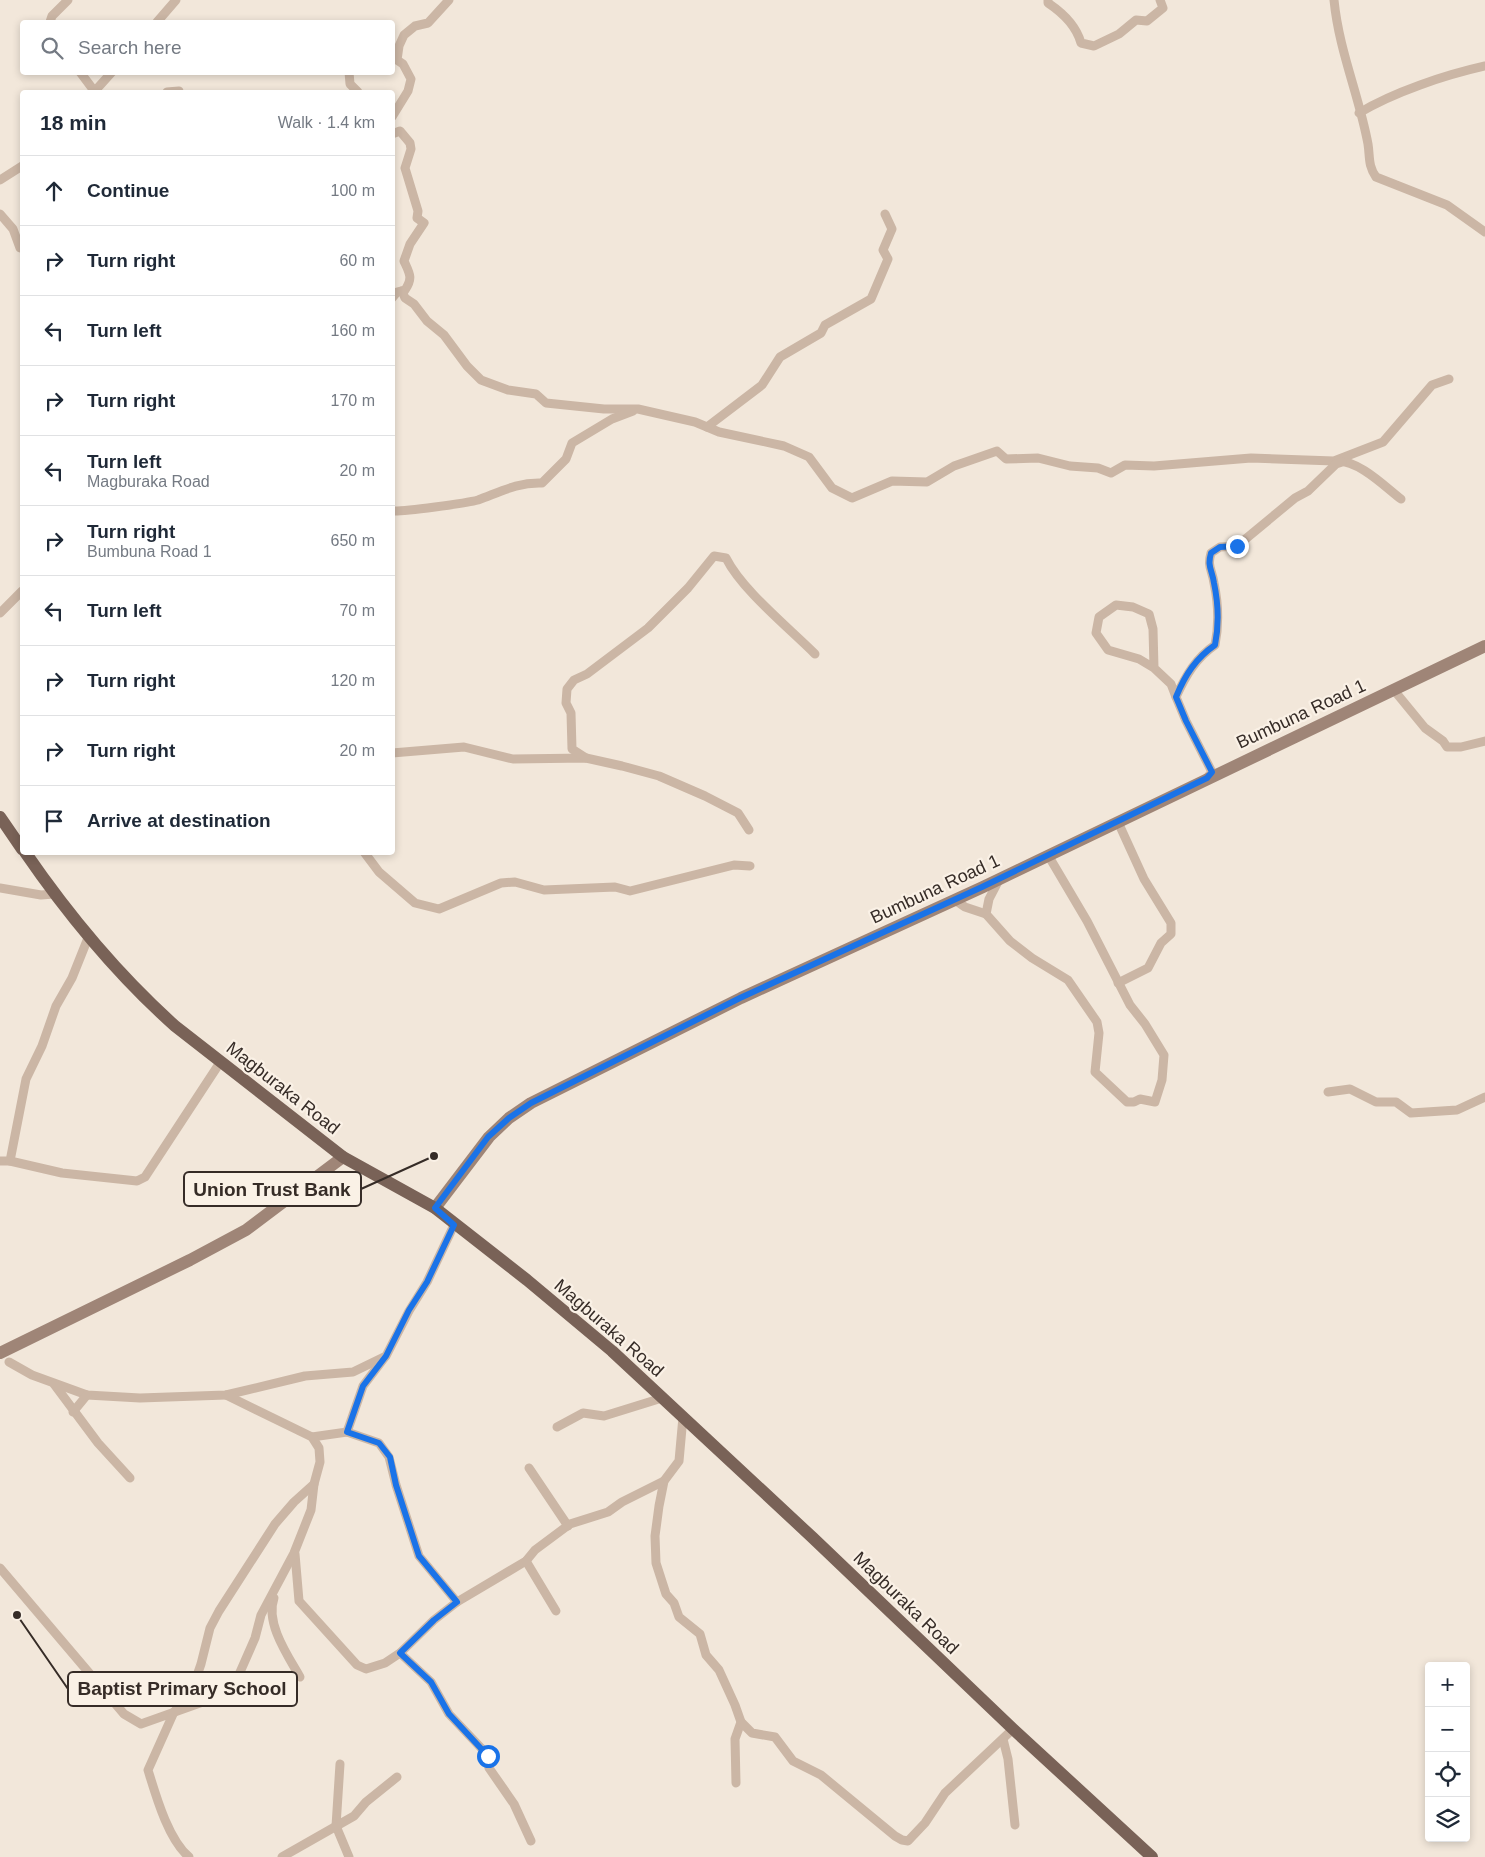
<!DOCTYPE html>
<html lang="en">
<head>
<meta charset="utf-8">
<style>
	:root { --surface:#fff; --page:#f6f6f7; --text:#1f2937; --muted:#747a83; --line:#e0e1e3 }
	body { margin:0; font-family:Arial,sans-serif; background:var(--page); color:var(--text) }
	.controls { position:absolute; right:15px; bottom:15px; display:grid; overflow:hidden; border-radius:5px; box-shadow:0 2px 8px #0003 }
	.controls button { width:45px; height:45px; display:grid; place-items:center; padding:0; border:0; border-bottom:1px solid var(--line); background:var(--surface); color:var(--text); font:25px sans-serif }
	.stop { position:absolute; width:15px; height:15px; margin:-11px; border:4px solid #1a73e8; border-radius:50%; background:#fff }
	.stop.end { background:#1a73e8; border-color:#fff; box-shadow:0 1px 5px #0008 }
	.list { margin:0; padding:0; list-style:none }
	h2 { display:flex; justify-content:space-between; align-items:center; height:65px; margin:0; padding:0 20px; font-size:21px }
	h2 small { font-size:16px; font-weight:400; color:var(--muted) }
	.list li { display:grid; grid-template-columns:32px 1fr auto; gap:15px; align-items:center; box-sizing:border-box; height:70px; padding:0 20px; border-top:1px solid var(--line) }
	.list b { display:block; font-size:19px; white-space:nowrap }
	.list p { margin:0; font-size:16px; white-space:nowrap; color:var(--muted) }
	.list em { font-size:16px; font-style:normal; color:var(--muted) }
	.icon { flex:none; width:28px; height:28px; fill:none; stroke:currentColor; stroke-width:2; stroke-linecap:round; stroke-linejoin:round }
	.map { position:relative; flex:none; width:1485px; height:1857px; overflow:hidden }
	.search { position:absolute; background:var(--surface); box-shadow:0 2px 8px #0003; left:20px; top:20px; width:375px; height:55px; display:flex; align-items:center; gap:12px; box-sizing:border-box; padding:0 18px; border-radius:5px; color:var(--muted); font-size:19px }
	.panel { position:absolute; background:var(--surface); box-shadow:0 2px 8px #0003; left:20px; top:90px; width:375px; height:765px; border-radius:5px }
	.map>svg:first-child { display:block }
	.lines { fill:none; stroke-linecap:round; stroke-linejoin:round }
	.street { stroke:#cbb6a5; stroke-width:9 }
	.secondary { stroke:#9f8577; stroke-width:12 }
	.primary { stroke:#796257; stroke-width:12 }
	.route { stroke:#1a73e8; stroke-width:6 }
	.labels { text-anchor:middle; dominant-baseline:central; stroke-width:4.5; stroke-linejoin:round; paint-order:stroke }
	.street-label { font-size:18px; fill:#362c27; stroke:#faf1e6 }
	.leader { fill:none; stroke:#362c27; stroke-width:2 }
	.callout-dot { fill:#362c27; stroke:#faf1e6; stroke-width:2 }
	.callout { fill:#faf1e6; stroke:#362c27; stroke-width:2 }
	.callout-label { font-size:19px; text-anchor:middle; font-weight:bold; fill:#362c27 }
</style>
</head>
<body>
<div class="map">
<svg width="1485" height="1857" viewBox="0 0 1485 1857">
	<rect width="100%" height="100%" fill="#f2e7da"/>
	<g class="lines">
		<g class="street">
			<path d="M1048 0V3C1063 13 1076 25 1081 43L1094 46 1119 34 1136 20 1147 21 1163 8 1160 0"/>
			<path d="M1334 0C1339 51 1359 95 1368 144 1370 157 1368 166 1376 177L1447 205 1485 232"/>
			<polyline points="50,22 52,16 68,0"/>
			<polyline points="157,22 176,0"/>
			<polyline points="80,72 95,92"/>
			<polyline points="349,72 350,84 358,92"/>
			<polyline points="94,92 112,72"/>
			<polyline points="167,92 179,91"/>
			<path d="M1359 113C1394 92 1445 75 1485 66"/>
			<polyline points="392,117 408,91 411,79 403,64 397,60 399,46 404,35 415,26 428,23 449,0"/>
			<path d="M392 134 400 131 410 143 411 149 405 168 418 211 417 218 424 223 410 244 404 261C410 274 413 278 405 290L397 292 392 298"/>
			<polyline points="0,180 22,166"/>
			<polyline points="0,214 13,229 20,248"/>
			<polyline points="402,291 405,298 414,304 427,321 444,335 467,366 481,380 508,390 536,394 546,403 604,409 638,409 695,422 719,432 784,446 809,457 832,488 852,498 892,481 927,482 954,466 997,451 1006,459 1038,458 1070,466 1098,468 1111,473 1125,465 1154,466 1251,458 1334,461 1383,442 1432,385 1449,379"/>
			<polyline points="707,427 762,385 780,357 821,333 825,325 871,299 888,259 883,250 892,229 885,214"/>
			<path d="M1337 461C1360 461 1384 486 1401 499"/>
			<path d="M392 511C403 512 467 503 478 500 500 492 518 482 542 483L566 459 572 443 612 419 633 411"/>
			<polyline points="0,613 22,591"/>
			<path d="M1154 668 1153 629 1149 614 1133 607 1116 605 1099 617 1096 633 1108 650 1139 659 1154 668 1171 684 1176 697C1186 675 1196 658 1215 645 1219 625 1218 602 1214 583 1212 569 1207 567 1211 553L1220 547 1237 546 1295 498 1308 491 1336 464 1342 462"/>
			<polyline points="1393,689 1425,728 1443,741 1447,747 1461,747 1485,741"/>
			<polyline points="1176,697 1186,721 1212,772 1207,778"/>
			<polyline points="392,753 464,747 513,759 586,758 622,766 659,776 705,796 738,813 749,830"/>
			<path d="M586 758 572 749 571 713 566 703 567 689 574 680 587 674 648 628 688 588 714 556 726 558C742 590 788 627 815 654"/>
			<polyline points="364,852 379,872 415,903 439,909 501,883 515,882 544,890 615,887 630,891 734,865 750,866"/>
			<polyline points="1000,878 989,899 986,914 1010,941 1032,958 1068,980 1097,1022 1099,1033 1095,1072 1127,1102 1134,1102 1140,1099 1155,1102 1162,1080 1164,1055 1145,1024 1130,1005 1087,921 1048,855"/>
			<polyline points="0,888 41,895 54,894"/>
			<polyline points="955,900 965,907 986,914"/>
			<polyline points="1118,983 1148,968 1161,943 1171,934 1171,923 1144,879 1118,822"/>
			<polyline points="1328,1092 1350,1089 1376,1102 1396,1102 1411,1113 1457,1110 1485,1097"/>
			<polyline points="0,1161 10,1161 26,1079 42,1046 56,1006 72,978 88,938"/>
			<polyline points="10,1161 62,1173 137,1181 145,1177 221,1061"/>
			<polyline points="9,1362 32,1375 87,1395 140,1398 226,1395 305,1376 353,1372 386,1356 409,1311 427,1282 454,1225"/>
			<polyline points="54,1384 98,1443 130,1478"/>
			<polyline points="73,1412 87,1395"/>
			<polyline points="683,1417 679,1461 664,1481 659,1506 655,1536 656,1563 666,1594 674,1603 679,1617 700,1634 706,1655 719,1670 735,1705 741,1722 735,1739 736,1783"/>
			<polyline points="557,1427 583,1413 604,1416 662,1398"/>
			<polyline points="347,1432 363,1386 385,1357"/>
			<polyline points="312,1437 347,1432 379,1443 389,1457 396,1485 419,1556 457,1602"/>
			<polyline points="529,1468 568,1526"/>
			<polyline points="295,1554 299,1601 357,1665 366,1669 385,1663 400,1653 434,1620 457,1602 526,1561 535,1550 570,1524 608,1512 622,1502 664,1481"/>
			<polyline points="526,1561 556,1611"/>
			<polyline points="0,1568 124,1714 141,1724 214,1698 237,1679 255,1638 261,1615 294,1553 311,1510 314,1484"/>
			<path d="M274 1598C265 1623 288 1656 300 1677"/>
			<polyline points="400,1653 431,1682 449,1714 483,1750 487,1756 489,1768 514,1804 531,1841"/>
			<polyline points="741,1722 752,1733 775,1737 793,1761 821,1775 895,1836 902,1840 908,1841 925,1823 945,1793 1013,1729"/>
			<polyline points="1003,1739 1008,1759 1015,1825"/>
			<polyline points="340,1764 336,1826 349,1857"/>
			<path d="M189 1857C168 1839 156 1796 148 1770L174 1712 192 1690 201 1664 210 1628 219 1611 275 1524 294 1502 314 1484 320 1462 319 1448 312 1437 226 1395"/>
			<polyline points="282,1857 354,1816 366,1802 397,1777"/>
		</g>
		<g class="secondary">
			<polyline points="435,1208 489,1137 509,1118 531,1103 741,998 983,887 1485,646"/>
			<polyline points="0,1353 190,1260 246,1230 343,1157"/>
		</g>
		<g class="primary">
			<polyline points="0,817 22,849"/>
			<path d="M25 852C69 916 118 975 175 1026L343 1157 435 1208 527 1280 612 1351 813 1538 1013 1729 1152 1857"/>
		</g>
	</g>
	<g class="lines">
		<path class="route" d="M488 1756 449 1714 431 1682 400 1653 434 1620 457 1602 419 1556 396 1485 390 1457 379 1443 347 1432 363 1386 386 1356 409 1310 427 1282 454 1225 435 1208 488 1137 509 1118 531 1103 740 998 982 887 1207 778 1212 772 1186 721 1176 697C1185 675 1196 658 1215 645 1219 625 1218 602 1214 583 1212 569 1207 567 1211 553L1220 547 1237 546"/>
	</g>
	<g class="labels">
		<g class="street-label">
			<text transform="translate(1301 714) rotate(-25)">Bumbuna Road 1</text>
			<text transform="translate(935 889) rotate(-25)">Bumbuna Road 1</text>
			<text transform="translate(283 1088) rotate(38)">Magburaka Road</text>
			<text transform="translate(609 1328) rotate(41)">Magburaka Road</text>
			<text transform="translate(906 1603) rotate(44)">Magburaka Road</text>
		</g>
	</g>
	<path class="leader" d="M434 1156L361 1189M17 1615L68 1689"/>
	<g class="callout-dot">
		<circle cx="434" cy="1156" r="5"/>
		<circle cx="17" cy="1615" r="5"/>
	</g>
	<g class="callout">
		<rect x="184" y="1172" width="177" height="34" rx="5"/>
		<rect x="68" y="1672" width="229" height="34" rx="5"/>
	</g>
	<g class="callout-label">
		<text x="272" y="1196">Union Trust Bank</text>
		<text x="182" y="1695">Baptist Primary School</text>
	</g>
</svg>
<div class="controls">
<button>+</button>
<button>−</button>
<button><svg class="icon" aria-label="locate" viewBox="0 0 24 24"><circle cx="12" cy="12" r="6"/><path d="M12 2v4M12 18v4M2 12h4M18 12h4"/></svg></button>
<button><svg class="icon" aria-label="layers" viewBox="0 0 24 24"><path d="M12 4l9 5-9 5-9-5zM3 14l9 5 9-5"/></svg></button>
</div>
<div class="stop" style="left:488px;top:1756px"></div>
<div class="stop end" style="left:1237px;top:546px"></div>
<div class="search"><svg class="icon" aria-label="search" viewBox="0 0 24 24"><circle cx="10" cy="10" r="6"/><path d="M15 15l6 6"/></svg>Search here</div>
<section class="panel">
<h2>18 min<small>Walk · 1.4 km</small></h2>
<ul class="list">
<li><svg class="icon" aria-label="ahead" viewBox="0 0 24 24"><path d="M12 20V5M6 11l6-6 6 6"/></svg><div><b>Continue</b></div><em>100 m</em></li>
<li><svg class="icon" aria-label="right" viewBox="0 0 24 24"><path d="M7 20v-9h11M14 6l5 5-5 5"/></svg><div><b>Turn right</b></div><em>60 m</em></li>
<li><svg class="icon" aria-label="left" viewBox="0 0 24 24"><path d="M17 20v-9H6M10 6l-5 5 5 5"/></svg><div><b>Turn left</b></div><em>160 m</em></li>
<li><svg class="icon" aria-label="right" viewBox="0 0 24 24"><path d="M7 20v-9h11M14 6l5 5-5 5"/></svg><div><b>Turn right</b></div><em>170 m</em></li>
<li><svg class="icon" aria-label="left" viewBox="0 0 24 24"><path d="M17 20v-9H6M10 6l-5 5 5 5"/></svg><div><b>Turn left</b><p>Magburaka Road</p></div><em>20 m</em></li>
<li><svg class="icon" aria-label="right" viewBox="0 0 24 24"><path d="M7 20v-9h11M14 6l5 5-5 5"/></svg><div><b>Turn right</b><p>Bumbuna Road 1</p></div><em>650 m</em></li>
<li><svg class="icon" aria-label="left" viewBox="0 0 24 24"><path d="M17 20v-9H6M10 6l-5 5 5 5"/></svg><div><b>Turn left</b></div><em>70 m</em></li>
<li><svg class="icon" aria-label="right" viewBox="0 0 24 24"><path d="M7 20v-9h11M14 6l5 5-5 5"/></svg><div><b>Turn right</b></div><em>120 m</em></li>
<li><svg class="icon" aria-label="right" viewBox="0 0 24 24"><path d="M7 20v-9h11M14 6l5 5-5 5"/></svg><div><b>Turn right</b></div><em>20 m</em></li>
<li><svg class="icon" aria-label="arrive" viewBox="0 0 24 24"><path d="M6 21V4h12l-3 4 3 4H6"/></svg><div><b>Arrive at destination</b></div></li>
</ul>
</section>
</div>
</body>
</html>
